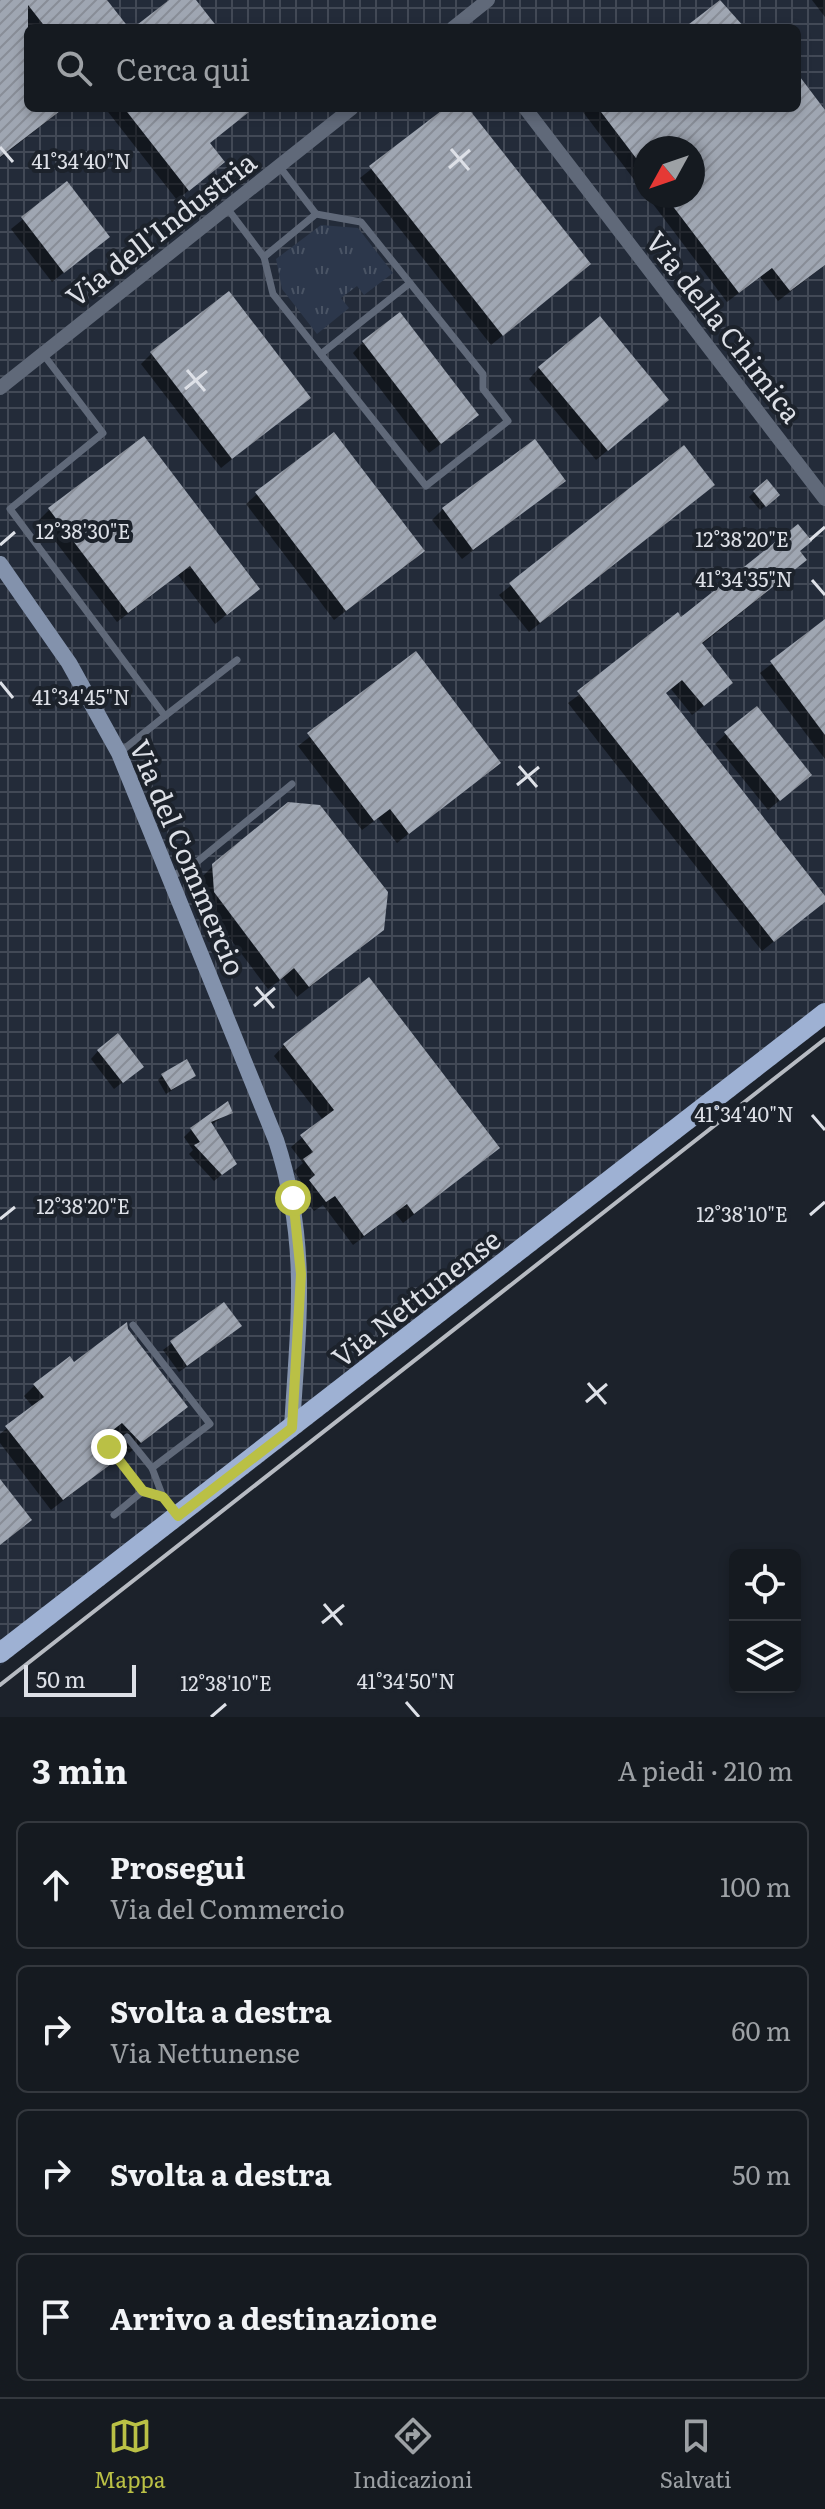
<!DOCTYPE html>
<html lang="it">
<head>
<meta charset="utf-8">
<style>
	:root { --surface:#151a20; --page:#22272d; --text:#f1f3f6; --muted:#9da1a5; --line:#34383e; --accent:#bac045 }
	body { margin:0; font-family:Literata,serif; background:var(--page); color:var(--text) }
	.controls { position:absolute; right:24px; bottom:24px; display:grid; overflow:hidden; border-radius:12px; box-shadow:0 4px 12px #0003 }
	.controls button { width:72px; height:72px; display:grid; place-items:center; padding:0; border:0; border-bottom:2px solid var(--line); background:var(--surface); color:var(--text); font:40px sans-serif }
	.compass { position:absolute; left:633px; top:136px; width:72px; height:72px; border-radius:50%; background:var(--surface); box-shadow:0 4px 12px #0003; rotate:230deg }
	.scale { position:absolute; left:24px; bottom:20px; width:112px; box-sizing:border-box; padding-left:8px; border:4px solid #dde0e7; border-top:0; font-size:22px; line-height:28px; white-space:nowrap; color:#dde0e7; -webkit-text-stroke:6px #1c222b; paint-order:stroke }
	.stop { position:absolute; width:24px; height:24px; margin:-18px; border:6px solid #bac045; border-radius:50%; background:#fff }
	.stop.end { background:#bac045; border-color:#fff; box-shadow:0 2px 8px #0008 }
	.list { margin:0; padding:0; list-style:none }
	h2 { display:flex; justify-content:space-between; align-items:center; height:104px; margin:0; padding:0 32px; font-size:34px }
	h2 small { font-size:26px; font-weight:400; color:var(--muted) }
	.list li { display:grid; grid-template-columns:52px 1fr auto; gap:24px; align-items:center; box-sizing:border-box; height:128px; margin:0 16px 16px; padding:0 16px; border:2px solid var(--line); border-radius:12px }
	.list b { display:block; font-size:30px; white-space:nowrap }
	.list p { margin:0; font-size:26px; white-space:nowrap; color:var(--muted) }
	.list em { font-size:26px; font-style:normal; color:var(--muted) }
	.icon { flex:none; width:44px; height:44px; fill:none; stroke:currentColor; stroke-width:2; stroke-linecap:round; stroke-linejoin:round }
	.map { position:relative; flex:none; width:825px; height:1717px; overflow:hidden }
	.search { position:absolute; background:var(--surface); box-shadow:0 4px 12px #0003; left:24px; right:24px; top:24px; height:88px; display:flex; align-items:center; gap:20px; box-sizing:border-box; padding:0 28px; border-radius:12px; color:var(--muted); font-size:30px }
	.sheet { height:680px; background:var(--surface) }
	nav { display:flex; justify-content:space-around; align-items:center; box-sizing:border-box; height:112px; border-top:2px solid var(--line); background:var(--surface); font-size:22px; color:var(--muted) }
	nav a { display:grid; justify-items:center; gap:4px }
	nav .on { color:var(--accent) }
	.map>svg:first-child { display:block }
	.industrial { fill:url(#industrial-grid); fill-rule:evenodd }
	.grass { fill:url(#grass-tufts) }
	.shadow { fill:#0007 }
	.building { fill:url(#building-hatch) }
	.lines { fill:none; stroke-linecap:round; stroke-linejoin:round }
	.lane { stroke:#606979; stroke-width:7 }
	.street { stroke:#606979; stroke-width:14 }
	.secondary { stroke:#8392ac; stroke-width:16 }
	.primary { stroke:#9eb1d3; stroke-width:20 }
	.rail { stroke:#b7bbc2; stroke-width:4 }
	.route { stroke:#bac045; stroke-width:10 }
	.ticks { fill:none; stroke:#dde0e7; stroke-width:3 }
	.labels { text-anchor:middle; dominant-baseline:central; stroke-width:8; stroke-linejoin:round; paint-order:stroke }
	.street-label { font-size:28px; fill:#dde0e7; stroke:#1c222b }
	.ticks-label { font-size:20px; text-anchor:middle; fill:#dde0e7; stroke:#1c222b; stroke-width:8; stroke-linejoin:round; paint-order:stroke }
</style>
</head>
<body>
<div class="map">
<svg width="825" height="1717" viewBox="0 0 825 1717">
	<defs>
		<pattern id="industrial-grid" width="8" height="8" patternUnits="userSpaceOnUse" patternTransform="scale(2)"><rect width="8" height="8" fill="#232b39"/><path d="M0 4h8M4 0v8" fill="none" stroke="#424956"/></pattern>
		<pattern id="grass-tufts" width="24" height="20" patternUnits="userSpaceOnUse" patternTransform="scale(2)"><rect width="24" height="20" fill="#2c374b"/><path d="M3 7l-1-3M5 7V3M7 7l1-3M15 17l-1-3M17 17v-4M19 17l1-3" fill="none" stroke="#4a5465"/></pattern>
		<pattern id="building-hatch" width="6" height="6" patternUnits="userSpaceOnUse" patternTransform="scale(2)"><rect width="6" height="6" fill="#9fa6b2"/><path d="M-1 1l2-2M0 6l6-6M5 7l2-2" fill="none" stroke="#888d97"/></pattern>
	</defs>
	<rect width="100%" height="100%" fill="#1c222b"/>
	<path class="industrial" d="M0 0H825V1026L0 1666ZM28 28H797V108H28ZM645 148H693V196H645Z"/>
	<polygon class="grass" points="321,225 358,228 393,273 364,295 357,286 341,298 349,308 317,334 282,289 276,259"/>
	<g class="shadow">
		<polygon points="0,0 104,0 126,28 28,28 28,108 64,108 0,158"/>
		<polygon points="812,0 825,0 825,17"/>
		<polygon points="797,77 825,113 825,265 778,301 760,277 727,302 647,196 693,196 693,148 645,148 645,194 580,108 797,108"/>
		<polygon points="105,108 251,108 208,144 223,162 177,200"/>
		<polygon points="448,108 465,108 578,274 491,345 360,178"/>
		<polygon points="67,184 108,237 52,282 11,229"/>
		<polygon points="363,342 466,425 429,453 353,353"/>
		<polygon points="152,353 308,398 221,468 141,364"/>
		<polygon points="539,368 656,410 596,460 529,379"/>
		<polygon points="684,448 702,495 529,632 499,595"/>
		<polygon points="563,481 462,559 432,520 443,509"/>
		<polygon points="754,492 773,500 760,510 749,497"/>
		<polygon points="257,494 412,561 334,620 246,504"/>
		<polygon points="50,509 258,589 215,624 178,575 117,622 39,520"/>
		<polygon points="799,552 794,570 701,645 720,693 692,715 671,689 664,694 825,900 762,951 568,703 681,620"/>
		<polygon points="825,622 825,759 760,673"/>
		<polygon points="416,654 498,763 397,843 378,818 362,830 298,746"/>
		<polygon points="726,734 810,775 768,810 715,744"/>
		<polygon points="213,866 382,930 297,997 283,978 268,989 204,904 202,877"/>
		<polygon points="284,1045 498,1148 403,1223 395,1213 353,1245 323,1205 314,1211 300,1192 305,1187 294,1171 303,1163 291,1147 323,1120 274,1056"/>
		<polygon points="98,1051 133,1074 114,1089 91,1059"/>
		<polygon points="163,1075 194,1076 166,1094 158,1080"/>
		<polygon points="230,1112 211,1125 235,1164 214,1181 189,1154 193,1150 184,1137 191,1130"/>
		<polygon points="224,1304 231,1334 179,1372 163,1350"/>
		<polygon points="74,1365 186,1407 129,1453 110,1432 94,1445 97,1474 51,1510 0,1443 0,1434 33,1407 24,1396 35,1385"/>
	</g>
	<g class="building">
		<polygon points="0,0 107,0 129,28 46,28 28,5 28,108 64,108 0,157"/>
		<polygon points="169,0 196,0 218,28 133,28"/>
		<polygon points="720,0 745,28 684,28"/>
		<polygon points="797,73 825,110 825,265 790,291 772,268 739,293 665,196 693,196 693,148 645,148 645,170 598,108 797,108"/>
		<polygon points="124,108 254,108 210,143 225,162 189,191"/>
		<polygon points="445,108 468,108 591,264 503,336 369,166"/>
		<polygon points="67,181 110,237 64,273 21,217"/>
		<polygon points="229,291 311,398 232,459 150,352"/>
		<polygon points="400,312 479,415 441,444 362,341"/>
		<polygon points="600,316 669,400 608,451 538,367"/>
		<polygon points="334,432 425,551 346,611 255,492"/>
		<polygon points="144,436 260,589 227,615 190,566 128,613 48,508"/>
		<polygon points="535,439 566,481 473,550 442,508"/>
		<polygon points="684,445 715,485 540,623 509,583"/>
		<polygon points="767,479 780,495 766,507 753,491"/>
		<polygon points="798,524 812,541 800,551 807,560 702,643 733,683 704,706 682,680 666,693 825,896 825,902 774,942 577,691 678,612 681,617"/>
		<polygon points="825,619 825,735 770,661"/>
		<polygon points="416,651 501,763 409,834 390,809 374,821 307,733"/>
		<polygon points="757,706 812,775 780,801 724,732"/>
		<polygon points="288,802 320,805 388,892 384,930 309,987 294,968 280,980 214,892 212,864"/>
		<polygon points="369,977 500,1148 414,1214 407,1204 364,1236 335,1196 326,1202 309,1180 315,1175 303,1159 313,1152 300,1135 334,1110 283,1044"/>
		<polygon points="118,1033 144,1067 123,1083 97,1050"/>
		<polygon points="187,1059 196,1076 171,1090 161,1074"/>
		<polygon points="228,1101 233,1113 211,1122 237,1164 222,1175 194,1145 200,1142 190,1128"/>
		<polygon points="224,1302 242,1326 187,1366 170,1341"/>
		<polygon points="127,1322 128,1329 188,1407 141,1443 122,1423 95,1444 111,1464 63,1500 5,1426 44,1397 33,1384 70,1356 74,1362"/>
		<polygon points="0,1479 32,1520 0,1545"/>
	</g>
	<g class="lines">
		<g class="lane">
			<polyline points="227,208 264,257 273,294 426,486 508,421 483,389 483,374 361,222 316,214 279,166"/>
			<polyline points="264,257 316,214"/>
			<polyline points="43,354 103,433 10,509 165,716 119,753"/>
			<polyline points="321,354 410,283"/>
			<polyline points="165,716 237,660"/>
			<polyline points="170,877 192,866 292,784"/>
			<polyline points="133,1325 210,1424 152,1468 163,1497 176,1515"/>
			<polyline points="127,1437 152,1468"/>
			<polyline points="109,1447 143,1491 163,1497"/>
			<polyline points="114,1515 143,1491"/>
		</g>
		<g class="street">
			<polyline points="453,28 488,0"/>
			<polyline points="525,108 825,499"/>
			<polyline points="0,388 352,108"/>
		</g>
		<path class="secondary" d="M0 564 69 663 119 753 276 1140C310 1244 298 1322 292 1428"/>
		<polyline class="primary" points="0,1653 825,1013"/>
		<polyline class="rail" points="0,1685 825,1039"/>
	</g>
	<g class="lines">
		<polyline class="route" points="109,1447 143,1491 163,1497 178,1516 292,1428 301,1274 293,1198"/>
	</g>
	<path class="ticks" d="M0 147 13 162M451 149 469 170M449 168 470 150M187 370 205 391M185 389 207 371M810 540 825 527M0 545 15 532M812 580 825 595M0 682 13 698M519 766 537 787M517 785 539 767M256 987 274 1008M254 1006 275 988M812 1115 825 1130M810 1215 825 1202M0 1219 15 1207M588 1383 606 1404M586 1402 607 1384M324 1604 342 1625M322 1623 344 1605M406 1702 419 1717M211 1717 226 1704"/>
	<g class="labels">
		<g class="street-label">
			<text transform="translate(160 228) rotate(-38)">Via dell'Industria</text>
			<text transform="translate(725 326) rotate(52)">Via della Chimica</text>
			<text transform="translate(189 857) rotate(67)">Via del Commercio</text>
			<text transform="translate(415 1297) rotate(-38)">Via Nettunense</text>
		</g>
	</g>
	<g class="ticks-label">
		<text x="81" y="169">41°34'40"N</text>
		<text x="83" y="539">12°38'30"E</text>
		<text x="742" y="547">12°38'20"E</text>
		<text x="744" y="587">41°34'35"N</text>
		<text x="81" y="705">41°34'45"N</text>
		<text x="744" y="1122">41°34'40"N</text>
		<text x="83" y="1214">12°38'20"E</text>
		<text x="742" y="1222">12°38'10"E</text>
		<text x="406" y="1689">41°34'50"N</text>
		<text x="226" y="1691">12°38'10"E</text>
	</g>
</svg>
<div class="controls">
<button><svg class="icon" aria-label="locate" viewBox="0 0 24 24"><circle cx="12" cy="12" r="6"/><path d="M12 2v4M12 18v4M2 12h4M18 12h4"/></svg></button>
<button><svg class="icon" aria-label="layers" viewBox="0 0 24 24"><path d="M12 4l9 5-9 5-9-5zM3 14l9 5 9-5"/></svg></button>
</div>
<svg class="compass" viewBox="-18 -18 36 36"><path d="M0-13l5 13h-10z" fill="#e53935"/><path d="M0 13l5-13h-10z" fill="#9da1a5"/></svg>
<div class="scale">50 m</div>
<div class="stop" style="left:293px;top:1198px"></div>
<div class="stop end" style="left:109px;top:1447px"></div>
<div class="search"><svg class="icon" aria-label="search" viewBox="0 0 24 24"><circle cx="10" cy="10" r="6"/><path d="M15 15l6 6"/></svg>Cerca qui</div>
</div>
<section class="sheet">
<h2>3 min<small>A piedi · 210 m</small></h2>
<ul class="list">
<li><svg class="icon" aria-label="ahead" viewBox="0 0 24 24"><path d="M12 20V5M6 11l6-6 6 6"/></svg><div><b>Prosegui</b><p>Via del Commercio</p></div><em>100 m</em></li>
<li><svg class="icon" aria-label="right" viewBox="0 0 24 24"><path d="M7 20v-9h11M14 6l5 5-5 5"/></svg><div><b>Svolta a destra</b><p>Via Nettunense</p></div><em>60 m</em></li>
<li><svg class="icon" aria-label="right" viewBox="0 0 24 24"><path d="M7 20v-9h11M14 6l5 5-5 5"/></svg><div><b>Svolta a destra</b></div><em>50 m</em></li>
<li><svg class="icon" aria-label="arrive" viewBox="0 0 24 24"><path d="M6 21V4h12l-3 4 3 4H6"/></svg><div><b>Arrivo a destinazione</b></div></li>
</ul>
</section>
<nav>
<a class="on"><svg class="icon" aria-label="map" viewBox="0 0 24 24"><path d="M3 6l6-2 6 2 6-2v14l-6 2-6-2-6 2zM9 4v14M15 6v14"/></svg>Mappa</a>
<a><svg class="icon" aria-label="directions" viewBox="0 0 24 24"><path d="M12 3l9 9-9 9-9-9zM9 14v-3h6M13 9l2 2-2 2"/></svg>Indicazioni</a>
<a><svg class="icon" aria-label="saved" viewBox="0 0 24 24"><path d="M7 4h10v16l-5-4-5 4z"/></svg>Salvati</a>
</nav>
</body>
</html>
